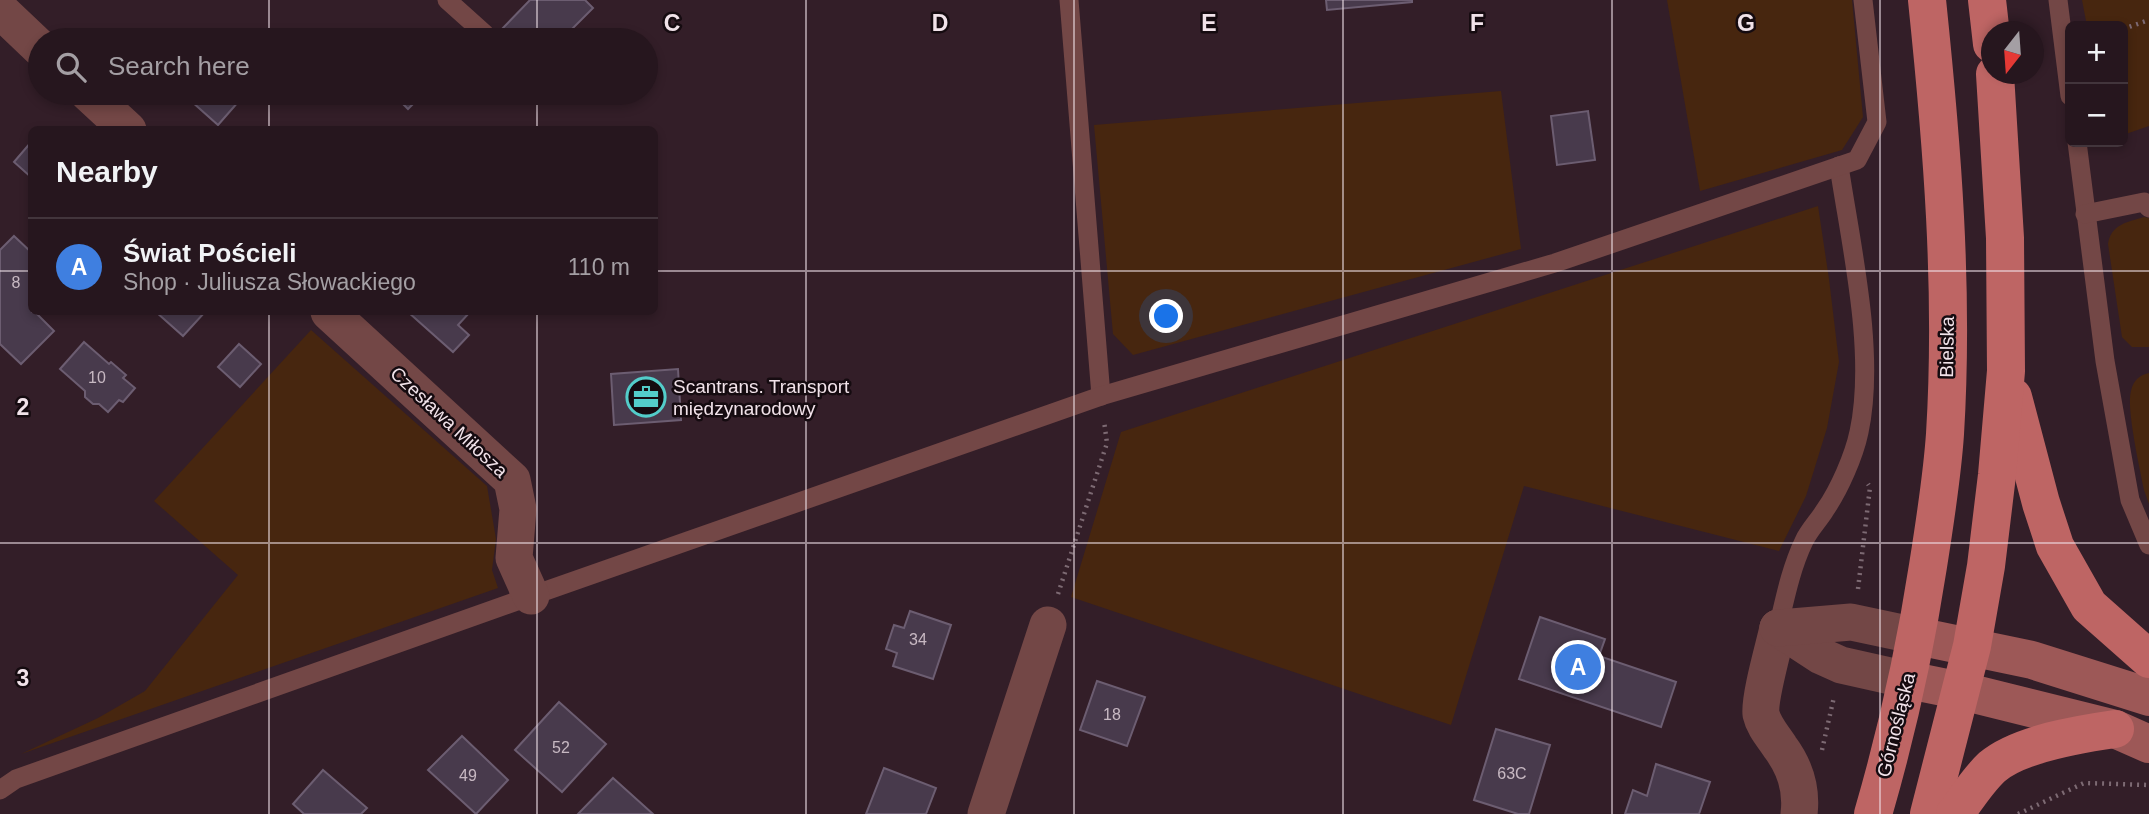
<!DOCTYPE html>
<html lang="en">
<head>
<meta charset="utf-8">
<style>
	:root { --surface:#26161e; --page:#2e1f27; --text:#f1f3f6; --muted:#a49fa4; --line:#42353c; --accent:#53cdca }
	body { margin:0; font-family:Helvetica,sans-serif; background:var(--page); color:var(--text) }
	.controls { position:absolute; right:21px; top:21px; display:grid; overflow:hidden; border-radius:10px; box-shadow:0 4px 10px #0003 }
	.controls button { width:63px; height:63px; display:grid; place-items:center; padding:0; border:0; border-bottom:2px solid var(--line); background:var(--surface); color:var(--text); font:35px sans-serif }
	.compass { position:absolute; left:1981px; top:21px; width:63px; height:63px; border-radius:50%; background:var(--surface); box-shadow:0 4px 10px #0003; rotate:197deg }
	.you { position:absolute; left:1167px; top:317px; width:24px; height:24px; margin:-18px; border:5px solid #fff; border-radius:50%; background:#1a73e8; box-shadow:0 0 0 10px #1a73e833 }
	.badge { display:grid; place-items:center; width:46px; height:46px; border-radius:50%; background:var(--accent); color:#fff; font-size:23px; font-weight:700 }
	.pin { position:absolute; translate:-50% -50%; border:4px solid #fff; box-shadow:0 2px 7px #0006 }
	.list { margin:0; padding:0; list-style:none }
	h2 { display:flex; justify-content:space-between; align-items:center; height:91px; margin:0; padding:0 28px; font-size:30px }
	h2 small { font-size:23px; font-weight:400; color:var(--muted) }
	.list li { display:grid; grid-template-columns:46px 1fr auto; gap:21px; align-items:center; box-sizing:border-box; height:98px; padding:0 28px; border-top:2px solid var(--line) }
	.list b { display:block; font-size:26px; white-space:nowrap }
	.list p { margin:0; font-size:23px; white-space:nowrap; color:var(--muted) }
	.list em { font-size:23px; font-style:normal; color:var(--muted) }
	.icon { flex:none; width:38px; height:38px; fill:none; stroke:currentColor; stroke-width:2; stroke-linecap:round; stroke-linejoin:round }
	.map { position:relative; flex:none; width:2149px; height:814px; overflow:hidden }
	.search { position:absolute; background:var(--surface); box-shadow:0 4px 10px #0003; left:28px; top:28px; width:630px; height:77px; display:flex; align-items:center; gap:18px; box-sizing:border-box; padding:0 24px; border-radius:38px; color:var(--muted); font-size:26px }
	.panel { position:absolute; background:var(--surface); box-shadow:0 4px 10px #0003; left:28px; top:126px; width:630px; height:189px; border-radius:10px }
	.map>svg:first-child { display:block }
	.green { fill:#47260f }
	.building { fill:#483a4c; stroke:#6c5d71; stroke-width:2 }
	.lines { fill:none; stroke-linecap:round; stroke-linejoin:round }
	.path { stroke:#7d6a73; stroke-width:4.5; stroke-dasharray:2 5; stroke-linecap:butt }
	.lane { stroke:#734746; stroke-width:19 }
	.street { stroke:#734746; stroke-width:37 }
	.secondary { stroke:#9d5857; stroke-width:38 }
	.primary { stroke:#be6564; stroke-width:38 }
	.grid { fill:none; stroke:#f1e2e9; stroke-width:2; stroke-opacity:0.55 }
	.labels { text-anchor:middle; dominant-baseline:central; stroke-width:5; stroke-linejoin:round; paint-order:stroke }
	.number-label { font-size:16px; fill:#c7b8c2 }
	.street-label { font-size:19px; fill:#f1e2e9; stroke:#150b10 }
	.poi-label { font-size:19px; fill:#f1e2e9; stroke:#150b10; text-anchor:start }
	.grid-label { font-size:23px; text-anchor:middle; font-weight:bold; fill:#f1e2e9; stroke:#150b10; stroke-width:5; stroke-linejoin:round; paint-order:stroke }
</style>
</head>
<body>
<div class="map">
<svg width="2149" height="814" viewBox="0 0 2149 814">
	<rect width="100%" height="100%" fill="#331e28"/>
	<g class="green">
		<polygon points="1667,0 1852,0 1863,117 1842,150 1700,191"/>
		<polygon points="2082,0 2149,0 2149,126 2123,135 2123,26 2087,26"/>
		<polygon points="1501,91 1521,249 1133,355 1113,334 1094,125"/>
		<polygon points="1818,206 1829,279 1839,362 1827,428 1806,496 1779,551 1524,486 1451,725 1071,597 1121,432"/>
		<path d="M2144 217 2149 218V347H2132L2122 337 2108 244C2111 224 2128 222 2144 217Z"/>
		<polygon points="311,330 487,486 496,539 492,570 498,588 21,754 98,718 145,691 238,575 154,501"/>
		<path d="M2149 373V504L2144 490C2140 469 2126 408 2131 391 2133 381 2139 375 2149 373Z"/>
	</g>
	<g class="building">
		<polygon points="530,0 585,0 593,8 561,40 511,40 501,30"/>
		<polygon points="1326,0 1412,0 1412,2 1327,10"/>
		<polygon points="182,93 231,93 239,101 218,125"/>
		<polygon points="392,93 424,93 408,109"/>
		<polygon points="1588,111 1595,160 1557,165 1551,116"/>
		<polygon points="32,141 32,178 14,162"/>
		<polygon points="14,236 32,253 32,312 35,312 54,331 21,364 0,344 0,250"/>
		<polygon points="156,312 205,312 183,336"/>
		<polygon points="408,312 470,312 458,325 469,335 453,352"/>
		<polygon points="84,342 109,364 111,362 126,375 123,378 135,388 123,402 119,400 108,412 99,404 93,404 85,397 85,391 60,369"/>
		<polygon points="239,344 261,364 240,387 218,367"/>
		<polygon points="678,369 681,420 614,425 611,374"/>
		<polygon points="910,611 951,625 933,679 893,666 897,653 886,649 894,625 904,628"/>
		<polygon points="1540,617 1605,639 1599,656 1676,682 1661,727 1519,679"/>
		<polygon points="1097,681 1145,697 1127,746 1080,730"/>
		<polygon points="559,702 606,744 562,792 515,750"/>
		<polygon points="1496,729 1550,745 1529,814 1518,814 1474,800"/>
		<polygon points="462,736 508,780 476,814 428,770"/>
		<polygon points="1656,764 1710,782 1699,814 1625,814 1633,790 1647,796"/>
		<polygon points="884,768 936,788 926,814 866,814"/>
		<polygon points="323,770 367,808 361,814 304,814 293,804"/>
		<polygon points="613,778 653,814 578,814"/>
	</g>
	<g class="lines">
		<g class="path">
			<polyline points="2123,29 2149,20"/>
			<polyline points="1858,589 1870,487 1868,484"/>
			<polyline points="1058,594 1107,443 1104,421"/>
			<polyline points="1822,750 1834,697"/>
			<polyline points="2018,814 2084,783 2149,785"/>
		</g>
		<g class="lane">
			<polyline points="447,0 485,34"/>
			<polyline points="1069,0 1101,396"/>
			<polyline points="2058,0 2070,96"/>
			<polyline points="2077,142 2105,361 2130,500 2149,545"/>
			<polyline points="2085,214 2144,202 2149,208"/>
			<path d="M1778 628C1785 598 1791 568 1804 541 1809 530 1819 520 1825 510 1839 490 1854 456 1859 432 1876 353 1851 246 1839 166"/>
			<polyline points="0,790 16,779 531,596 1101,396 1555,263 1857,160 1877,122 1863,0"/>
		</g>
		<g class="street">
			<polyline points="0,10 40,48"/>
			<polyline points="88,93 128,130"/>
			<polyline points="329,312 512,480 518,509 514,558 531,596"/>
			<path d="M1778 628C1774 646 1759 698 1761 714 1764 727 1773 736 1780 747 1795 767 1802 790 1799 814"/>
			<polyline points="1778,628 1821,656 1841,665 1908,680"/>
			<polyline points="1778,628 1851,622 1917,636"/>
			<polyline points="986,814 1048,625"/>
		</g>
		<g class="secondary">
			<polyline points="1917,636 2032,660 2149,697"/>
			<polyline points="1908,680 1962,691 2115,729 2149,744"/>
		</g>
		<g class="primary">
			<polyline points="1987,0 1992,44"/>
			<polyline points="2013,397 2041,503 2055,546 2089,606 2149,659"/>
			<path d="M1873 814C1897 732 1915 650 1928 566 1935 522 1942 478 1945 434 1954 289 1942 144 1927 0"/>
			<polyline points="1929,814 1972,646 1986,566 1997,475 2006,371 2005,238 1995,74"/>
			<path d="M1955 814C1967 798 1977 781 1992 767 2019 744 2080 734 2115 729"/>
		</g>
	</g>
	<path class="grid" d="M269 0V40M537 0V40M806 0V814M1074 0V814M1343 0V814M1612 0V814M1880 0V814M269 93V130M537 93V130M0 271H32M654 271H2149M269 312V814M537 312V814M0 543H2149"/>
	<defs>
		<g id="office-ring" transform="scale(2.0125)"><circle r="9.5" fill="#150b10" stroke="#53cdca" stroke-width="1.5"/><path d="M-6-3h4V-5.5h4V-3h4V5H-6ZM-1-4.5V-3h2v-1.5ZM-6 0V1H6V0Z" fill="#53cdca"/></g>
	</defs>
	<g fill-rule="evenodd">
		<use href="#office-ring" x="646" y="397"/>
	</g>
	<g class="labels">
		<g class="number-label">
			<text x="16" y="282">8</text>
			<text x="97" y="377">10</text>
			<text x="918" y="639">34</text>
			<text x="1112" y="714">18</text>
			<text x="561" y="747">52</text>
			<text x="1512" y="773">63C</text>
			<text x="468" y="775">49</text>
		</g>
		<g class="street-label">
			<text transform="translate(1947 347) rotate(-89)">Bielska</text>
			<text transform="translate(449 422) rotate(43)">Czesława Miłosza</text>
			<text transform="translate(1896 725) rotate(-76)">Górnośląska</text>
		</g>
		<g class="poi-label">
			<text x="673" y="386">Scantrans. Transport<tspan x="673" dy="22">międzynarodowy</tspan></text>
		</g>
	</g>
	<g class="grid-label">
		<text x="672" y="31">C</text>
		<text x="940" y="31">D</text>
		<text x="1209" y="31">E</text>
		<text x="1477" y="31">F</text>
		<text x="1746" y="31">G</text>
		<text x="23" y="415">2</text>
		<text x="23" y="686">3</text>
	</g>
</svg>
<div class="controls">
<button>+</button>
<button>−</button>
</div>
<svg class="compass" viewBox="-18 -18 36 36"><path d="M0-13l5 13h-10z" fill="#e53935"/><path d="M0 13l5-13h-10z" fill="#a49fa4"/></svg>
<div class="you"></div>
<div class="pin badge" style="left:1578px;top:667px;background:#3f7fe0">A</div>
<div class="search"><svg class="icon" aria-label="search" viewBox="0 0 24 24"><circle cx="10" cy="10" r="6"/><path d="M15 15l6 6"/></svg>Search here</div>
<section class="panel">
<h2>Nearby<small></small></h2>
<ul class="list">
<li><span class="badge" style="background:#3f7fe0">A</span><div><b>Świat Pościeli</b><p>Shop · Juliusza Słowackiego</p></div><em>110 m</em></li>
</ul>
</section>
</div>
</body>
</html>
